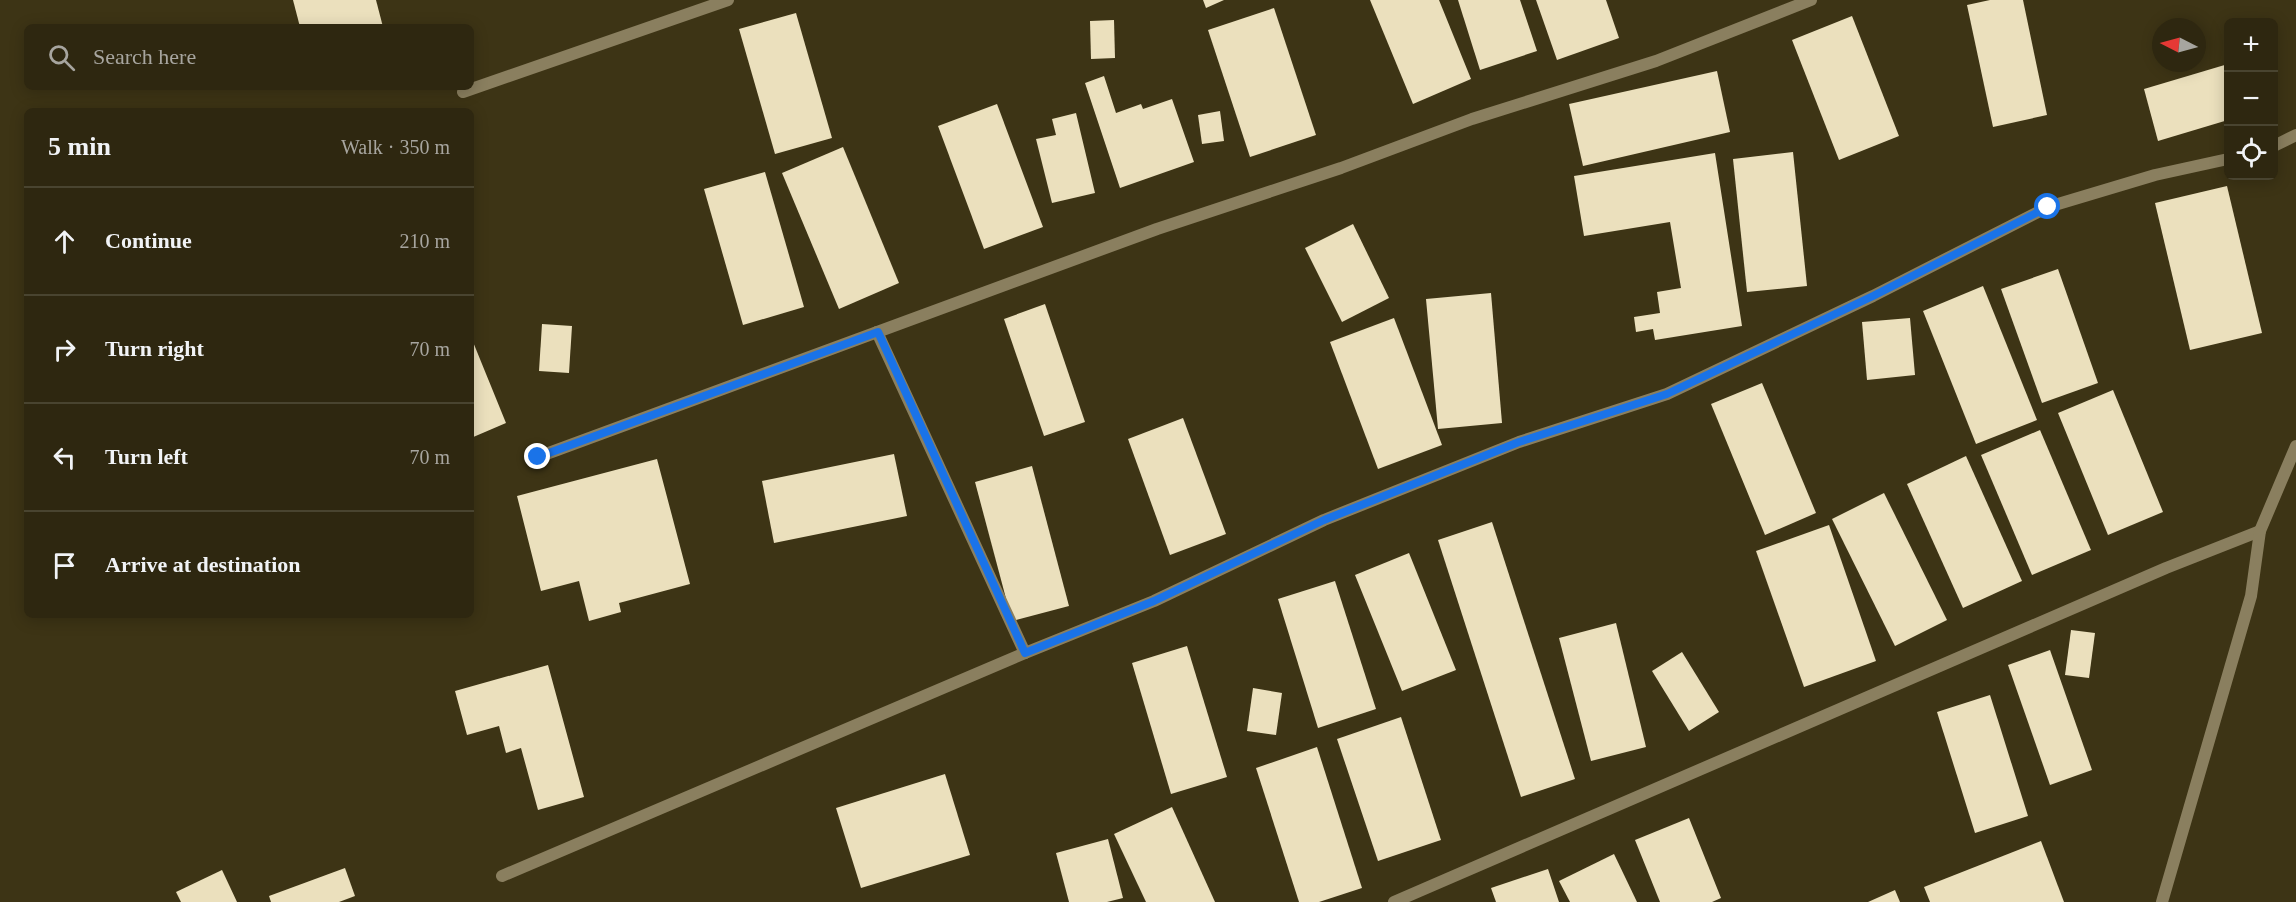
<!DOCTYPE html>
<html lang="en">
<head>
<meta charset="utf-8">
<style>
	:root { --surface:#2e2710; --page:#3a331e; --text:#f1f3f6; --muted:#a7a59f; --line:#494430 }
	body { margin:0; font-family:"Times New Roman",serif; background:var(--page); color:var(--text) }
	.controls { position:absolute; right:18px; top:18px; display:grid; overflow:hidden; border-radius:9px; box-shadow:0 3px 15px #0003 }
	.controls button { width:54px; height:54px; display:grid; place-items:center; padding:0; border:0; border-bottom:2px solid var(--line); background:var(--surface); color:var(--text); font:30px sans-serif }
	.compass { position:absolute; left:2152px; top:18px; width:54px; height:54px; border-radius:50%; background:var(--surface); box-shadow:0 3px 15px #0003; rotate:276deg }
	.stop { position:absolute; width:18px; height:18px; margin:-14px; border:4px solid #1a73e8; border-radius:50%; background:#fff }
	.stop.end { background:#1a73e8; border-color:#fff; box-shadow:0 2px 6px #0008 }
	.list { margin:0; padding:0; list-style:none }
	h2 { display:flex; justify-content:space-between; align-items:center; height:78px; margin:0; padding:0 24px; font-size:26px }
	h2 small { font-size:20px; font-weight:400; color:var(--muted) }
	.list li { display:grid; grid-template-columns:39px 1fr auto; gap:18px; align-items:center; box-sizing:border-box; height:108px; padding:0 24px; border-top:2px solid var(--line) }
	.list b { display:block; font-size:22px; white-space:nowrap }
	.list em { font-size:20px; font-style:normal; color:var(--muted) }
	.icon { flex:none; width:33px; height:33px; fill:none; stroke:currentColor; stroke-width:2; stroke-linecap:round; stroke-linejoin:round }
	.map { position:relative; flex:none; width:2296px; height:902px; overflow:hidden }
	.search { position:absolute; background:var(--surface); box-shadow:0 3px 15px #0003; left:24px; top:24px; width:450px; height:66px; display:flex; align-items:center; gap:15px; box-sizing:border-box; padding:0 21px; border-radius:9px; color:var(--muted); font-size:22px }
	.panel { position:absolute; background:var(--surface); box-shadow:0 3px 15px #0003; left:24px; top:108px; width:450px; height:510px; border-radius:9px }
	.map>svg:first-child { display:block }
	.building { fill:#ebe0bd }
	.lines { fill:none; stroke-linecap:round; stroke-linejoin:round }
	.minor { stroke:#8a7f5f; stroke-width:12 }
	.route { stroke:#1a73e8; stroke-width:8 }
</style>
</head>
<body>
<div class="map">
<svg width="2296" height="902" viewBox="0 0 2296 902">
	<rect width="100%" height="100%" fill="#3d3415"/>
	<g class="building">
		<polygon points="293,0 376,0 383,27 300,27"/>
		<polygon points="1203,0 1224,0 1206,8"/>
		<polygon points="1370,0 1439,0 1471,79 1413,104"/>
		<polygon points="1458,0 1520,0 1537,51 1480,70"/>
		<polygon points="1536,0 1606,0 1619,38 1557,60"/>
		<polygon points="1990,0 2023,0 2047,115 1993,127 1967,5"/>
		<polygon points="1274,8 1316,135 1250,157 1208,30"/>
		<polygon points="796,13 832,138 775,154 739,29"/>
		<polygon points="1852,16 1899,136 1839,160 1792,40"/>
		<polygon points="1114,20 1115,58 1091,59 1090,21"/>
		<polygon points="2228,64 2228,120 2158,141 2144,89"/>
		<polygon points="1717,71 1730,132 1583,166 1569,104"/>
		<polygon points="1104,76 1116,113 1141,104 1143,109 1172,99 1194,162 1120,188 1085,83"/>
		<polygon points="997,104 1043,227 984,249 938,126"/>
		<polygon points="1220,111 1224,141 1202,144 1198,115"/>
		<polygon points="1076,113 1095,193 1052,203 1036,139 1056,135 1052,119"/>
		<polygon points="843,147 899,283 839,309 782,173"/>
		<polygon points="1793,152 1807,286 1747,292 1733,159"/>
		<polygon points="1715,153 1742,326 1655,340 1653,329 1636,332 1634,317 1660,313 1657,292 1681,288 1670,222 1584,236 1574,176"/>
		<polygon points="765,172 804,307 743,325 704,189"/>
		<polygon points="2227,186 2262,333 2190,350 2155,203"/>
		<polygon points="1353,224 1389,298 1342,322 1305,248"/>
		<polygon points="2058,269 2098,383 2042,403 2001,289"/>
		<polygon points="1983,286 2037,420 1976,444 1923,311"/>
		<polygon points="1491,293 1502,423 1438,429 1426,299"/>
		<polygon points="1045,304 1085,422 1044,436 1004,319"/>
		<polygon points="1394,318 1442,445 1378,469 1330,342"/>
		<polygon points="1910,318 1915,375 1867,380 1862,322"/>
		<polygon points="542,324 572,326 569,373 539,371"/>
		<polygon points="471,337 506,423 471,438"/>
		<polygon points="1762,383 1816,513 1765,535 1711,404"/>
		<polygon points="2113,390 2163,512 2108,535 2058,413"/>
		<polygon points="1183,418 1226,534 1170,555 1128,439"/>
		<polygon points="2040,430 2091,550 2032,575 1981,455"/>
		<polygon points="894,454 907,516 774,543 762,481"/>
		<polygon points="1966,456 2022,581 1963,608 1907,484"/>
		<polygon points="657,459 690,584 619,603 621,612 589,621 579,581 541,591 517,496"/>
		<polygon points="1032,466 1069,606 1012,621 975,482"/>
		<polygon points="1884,493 1947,620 1895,646 1832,519"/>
		<polygon points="1492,522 1575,779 1521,797 1438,540"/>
		<polygon points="1829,525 1876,661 1804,687 1756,551"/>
		<polygon points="1409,553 1456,670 1402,691 1355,575"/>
		<polygon points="1335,581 1376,709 1318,728 1278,599"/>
		<polygon points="1616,623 1646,747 1591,761 1559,638"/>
		<polygon points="2071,630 2095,633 2089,678 2065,675"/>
		<polygon points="1187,646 1227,777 1171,794 1132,663"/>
		<polygon points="2050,650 2092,770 2050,785 2008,665"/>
		<polygon points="1682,652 1719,712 1689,731 1652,671"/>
		<polygon points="548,665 584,797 538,810 521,748 506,753 499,726 467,735 455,691"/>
		<polygon points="1253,688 1282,693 1276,735 1247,731"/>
		<polygon points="1990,695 2028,816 1975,833 1937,712"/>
		<polygon points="1401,717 1441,840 1378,861 1337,739"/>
		<polygon points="1317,747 1362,888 1319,902 1299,902 1256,768"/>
		<polygon points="945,774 970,855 861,888 836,808"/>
		<polygon points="1172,807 1215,902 1146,902 1114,834"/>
		<polygon points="1689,818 1721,898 1712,902 1660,902 1635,840"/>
		<polygon points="1108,839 1123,898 1107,902 1069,902 1056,853"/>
		<polygon points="2041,841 2064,902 1930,902 1924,887"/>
		<polygon points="1614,854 1637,902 1570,902 1559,881"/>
		<polygon points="345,868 355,896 339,902 271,902 269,896"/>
		<polygon points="1548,869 1559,902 1496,902 1491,888"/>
		<polygon points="222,870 237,902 181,902 176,892"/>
		<polygon points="1895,890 1900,902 1868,902"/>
	</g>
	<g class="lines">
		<g class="minor">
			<polyline points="463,92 728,0"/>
			<polyline points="2274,146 2296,135"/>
			<polyline points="877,332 1025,653"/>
			<polyline points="538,457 1157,229 1341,168 1472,119 1656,61 1811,0"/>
			<polyline points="502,876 1025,653 1154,601 1324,520 1519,442 1667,394 1873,296 2048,207 2155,175 2228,159"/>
			<polyline points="1394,902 2166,568 2260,531"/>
			<polyline points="2162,902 2251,596 2260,531 2296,446"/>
		</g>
	</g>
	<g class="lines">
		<polyline class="route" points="538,457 878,332 1025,653 1154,601 1324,520 1519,442 1667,394 1873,296 2048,207"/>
	</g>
</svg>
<div class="controls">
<button>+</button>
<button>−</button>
<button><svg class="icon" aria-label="locate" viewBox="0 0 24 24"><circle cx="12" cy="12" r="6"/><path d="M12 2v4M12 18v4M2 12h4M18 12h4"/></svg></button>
</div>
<svg class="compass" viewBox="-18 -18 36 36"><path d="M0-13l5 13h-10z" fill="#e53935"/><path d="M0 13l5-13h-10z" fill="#a7a59f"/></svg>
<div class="stop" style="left:2048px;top:207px"></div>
<div class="stop end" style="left:538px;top:457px"></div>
<div class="search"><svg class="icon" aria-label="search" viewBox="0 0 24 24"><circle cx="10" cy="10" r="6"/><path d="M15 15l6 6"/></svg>Search here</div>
<section class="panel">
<h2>5 min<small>Walk · 350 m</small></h2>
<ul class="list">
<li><svg class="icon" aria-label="ahead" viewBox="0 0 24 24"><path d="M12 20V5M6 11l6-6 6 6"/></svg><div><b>Continue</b></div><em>210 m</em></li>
<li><svg class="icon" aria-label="right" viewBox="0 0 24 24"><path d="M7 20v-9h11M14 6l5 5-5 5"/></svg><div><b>Turn right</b></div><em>70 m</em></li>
<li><svg class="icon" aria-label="left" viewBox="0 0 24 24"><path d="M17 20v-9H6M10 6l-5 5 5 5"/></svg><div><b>Turn left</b></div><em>70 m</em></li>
<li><svg class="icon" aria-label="arrive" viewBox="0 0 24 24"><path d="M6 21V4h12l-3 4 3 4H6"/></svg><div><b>Arrive at destination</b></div></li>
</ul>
</section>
</div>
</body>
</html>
